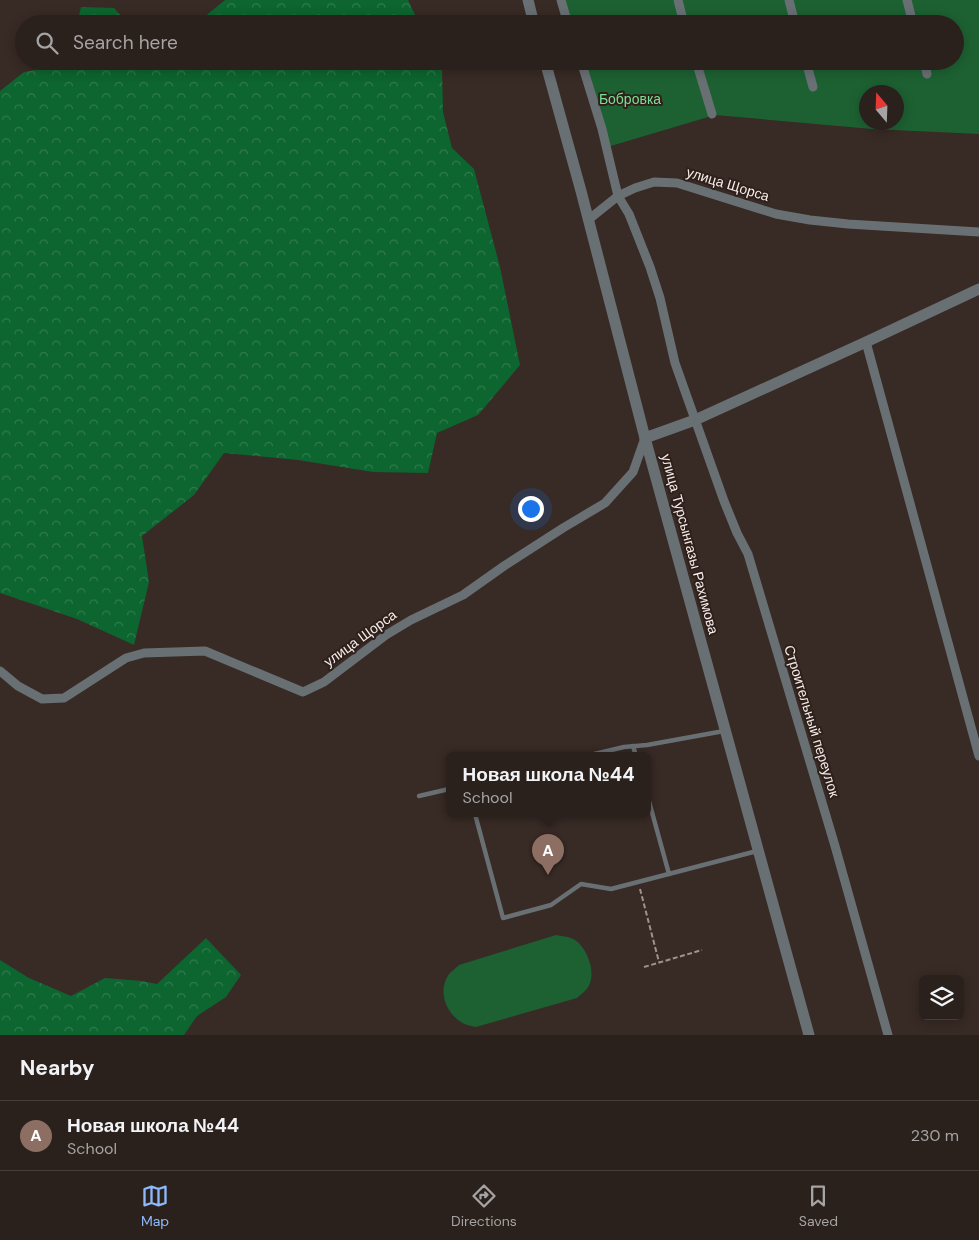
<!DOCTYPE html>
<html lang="en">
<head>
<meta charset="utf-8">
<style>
	:root { --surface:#2a201c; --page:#322825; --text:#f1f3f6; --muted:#a5a3a3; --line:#463e3b; --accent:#8eb9fc }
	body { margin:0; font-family:"DM Sans",sans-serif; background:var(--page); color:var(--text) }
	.controls { position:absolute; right:15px; bottom:15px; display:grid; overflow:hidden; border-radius:8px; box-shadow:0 2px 12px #0003 }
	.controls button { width:45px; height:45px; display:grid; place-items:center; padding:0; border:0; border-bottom:1px solid var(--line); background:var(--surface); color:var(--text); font:25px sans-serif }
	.compass { position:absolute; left:859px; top:85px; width:45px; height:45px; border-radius:50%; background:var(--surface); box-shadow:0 2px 12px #0003; rotate:341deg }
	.you { position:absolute; left:530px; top:508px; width:18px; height:18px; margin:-12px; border:4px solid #fff; border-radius:50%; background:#1a73e8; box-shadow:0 0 0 8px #1a73e833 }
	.badge { display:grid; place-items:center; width:32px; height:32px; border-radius:50%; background:var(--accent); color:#fff; font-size:16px; font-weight:700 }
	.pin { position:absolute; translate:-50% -41px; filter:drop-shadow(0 1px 2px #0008) }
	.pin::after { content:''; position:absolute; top:26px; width:18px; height:15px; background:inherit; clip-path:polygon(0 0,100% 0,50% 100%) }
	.popup { position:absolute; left:446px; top:752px; width:205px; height:65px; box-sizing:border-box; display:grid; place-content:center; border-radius:8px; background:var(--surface); filter:drop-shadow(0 1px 4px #0005); font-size:16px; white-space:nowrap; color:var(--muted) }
	.popup b { font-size:19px; color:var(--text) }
	.popup::after { content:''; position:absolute; left:50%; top:100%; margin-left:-10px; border:10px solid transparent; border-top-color:var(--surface) }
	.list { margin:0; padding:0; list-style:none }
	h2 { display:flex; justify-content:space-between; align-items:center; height:65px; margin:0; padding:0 20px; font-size:21px }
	h2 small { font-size:16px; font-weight:400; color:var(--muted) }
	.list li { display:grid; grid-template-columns:32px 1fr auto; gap:15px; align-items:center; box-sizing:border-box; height:70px; padding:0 20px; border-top:1px solid var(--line) }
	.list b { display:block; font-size:19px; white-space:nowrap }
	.list p { margin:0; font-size:16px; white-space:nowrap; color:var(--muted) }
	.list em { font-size:16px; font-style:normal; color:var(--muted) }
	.icon { flex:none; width:28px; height:28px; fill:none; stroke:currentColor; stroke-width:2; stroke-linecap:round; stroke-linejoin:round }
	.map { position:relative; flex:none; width:979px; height:1035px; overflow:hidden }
	.search { position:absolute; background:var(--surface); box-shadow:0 2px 12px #0003; left:15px; right:15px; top:15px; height:55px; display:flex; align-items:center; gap:12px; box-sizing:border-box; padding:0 18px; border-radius:28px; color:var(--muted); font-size:19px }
	.sheet { height:135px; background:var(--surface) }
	nav { display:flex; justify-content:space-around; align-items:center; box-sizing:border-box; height:70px; border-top:1px solid var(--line); background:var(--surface); font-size:14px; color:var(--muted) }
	nav a { display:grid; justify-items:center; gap:2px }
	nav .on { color:var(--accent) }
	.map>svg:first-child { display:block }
	.forest { fill:url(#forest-crowns) }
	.garden { fill:#1d6132; fill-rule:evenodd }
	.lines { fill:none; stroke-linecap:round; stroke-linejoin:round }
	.path { stroke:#9f938f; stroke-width:2; stroke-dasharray:5 2.5; stroke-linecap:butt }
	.service { stroke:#697074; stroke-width:4.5 }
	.minor { stroke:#697074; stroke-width:9 }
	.tertiary { stroke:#697074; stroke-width:11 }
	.labels { text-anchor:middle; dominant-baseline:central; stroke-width:4; stroke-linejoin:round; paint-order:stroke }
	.park-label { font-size:14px; fill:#79e093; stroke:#2e201b }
	.street-label { font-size:14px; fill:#f6ece9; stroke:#2e201b }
</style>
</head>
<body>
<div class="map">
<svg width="979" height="1035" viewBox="0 0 979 1035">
	<defs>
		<pattern id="forest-crowns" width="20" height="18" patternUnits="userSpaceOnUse" patternTransform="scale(1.25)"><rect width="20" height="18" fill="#0d652f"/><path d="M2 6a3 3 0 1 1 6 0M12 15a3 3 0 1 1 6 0" fill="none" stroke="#317b4d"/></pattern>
	</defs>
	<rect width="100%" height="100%" fill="#382a25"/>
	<g class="forest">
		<polygon points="225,0 408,0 419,24 196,24"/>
		<polygon points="81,7 114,8 128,24 77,24"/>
		<polygon points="77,61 438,61 442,69 443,112 452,148 474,169 500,267 520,365 478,415 437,433 428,473 373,472 298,460 224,453 194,495 142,536 149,582 134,645 77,619 0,593 0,91 24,72 77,63"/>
		<polygon points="206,938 241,975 226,997 197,1016 184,1035 0,1035 0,960 29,978 71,996 105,978 142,981 157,984"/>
	</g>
	<g class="garden">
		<path d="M559 0H979V134L872 129 715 115 604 148 577 61H955V24H566ZM866 92H896V122H866Z"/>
		<path d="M556 935C562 936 570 937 575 940 587 948 595 970 590 983 588 990 582 993 577 998L476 1027C471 1026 465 1025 461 1022 445 1012 437 989 450 973 453 970 456 968 459 965Z"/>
	</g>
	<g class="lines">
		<g class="path">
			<polyline points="640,889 659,962"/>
			<polyline points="644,967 702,950"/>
		</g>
		<g class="service">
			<polyline points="633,746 636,756"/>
			<polyline points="586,756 624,747 647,745 724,731"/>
			<polyline points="647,794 669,874"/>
			<polyline points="419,796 449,789"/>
			<polyline points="475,814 503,918 551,905 581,884 611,889 757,851"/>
		</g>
		<g class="minor">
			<polyline points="561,0 568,24"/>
			<polyline points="678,0 684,24"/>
			<polyline points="789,0 795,24"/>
			<polyline points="907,0 913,24"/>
			<polyline points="581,61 602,129 618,196 629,214 650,267 660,298 675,363 724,501 737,533 748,554 835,846 888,1035"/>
			<polyline points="696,61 712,114"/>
			<polyline points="806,61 813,87"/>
			<polyline points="924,61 927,74"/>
			<polyline points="588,220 618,196 635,188 654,182 677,183 776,214 810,220 848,224 979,232"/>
			<polyline points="866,342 979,756"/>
			<polyline points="0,671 18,686 42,699 64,698 126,658 144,653 205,651 303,692 324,682 386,635 411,620 463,595 504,566 563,528 605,503 633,472 645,438"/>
		</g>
		<g class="tertiary">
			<polyline points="528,0 534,24"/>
			<polyline points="545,61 581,191 645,438 809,1035"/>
			<polyline points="645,438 695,420 866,342 979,289"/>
		</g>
	</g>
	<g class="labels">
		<g class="park-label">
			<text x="630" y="99">Бобровка</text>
		</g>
		<g class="street-label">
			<text transform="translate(728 184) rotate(17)">улица Щорса</text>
			<text transform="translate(690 544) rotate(75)">улица Турсынгазы Рахимова</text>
			<text transform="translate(360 638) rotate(-36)">улица Щорса</text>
			<text transform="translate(812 721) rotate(73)">Строительный переулок</text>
		</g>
	</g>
</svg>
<div class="controls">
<button><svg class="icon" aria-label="layers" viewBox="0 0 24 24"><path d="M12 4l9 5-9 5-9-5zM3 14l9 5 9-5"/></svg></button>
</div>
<svg class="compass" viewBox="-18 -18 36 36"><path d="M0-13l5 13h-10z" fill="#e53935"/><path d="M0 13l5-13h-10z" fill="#a5a3a3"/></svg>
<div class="you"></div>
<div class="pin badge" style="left:548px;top:875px;background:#8d6e63">A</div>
<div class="popup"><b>Новая школа №44</b>School</div>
<div class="search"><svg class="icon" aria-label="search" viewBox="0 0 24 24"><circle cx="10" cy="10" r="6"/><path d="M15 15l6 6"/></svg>Search here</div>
</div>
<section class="sheet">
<h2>Nearby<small></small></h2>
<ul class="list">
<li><span class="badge" style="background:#8d6e63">A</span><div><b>Новая школа №44</b><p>School</p></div><em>230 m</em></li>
</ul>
</section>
<nav>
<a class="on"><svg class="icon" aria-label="map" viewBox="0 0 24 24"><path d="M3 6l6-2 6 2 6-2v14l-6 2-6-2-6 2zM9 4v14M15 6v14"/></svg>Map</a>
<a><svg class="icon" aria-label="directions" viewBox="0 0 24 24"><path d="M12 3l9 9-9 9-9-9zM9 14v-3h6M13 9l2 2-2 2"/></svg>Directions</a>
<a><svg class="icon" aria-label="saved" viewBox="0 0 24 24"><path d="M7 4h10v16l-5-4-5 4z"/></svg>Saved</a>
</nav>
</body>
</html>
